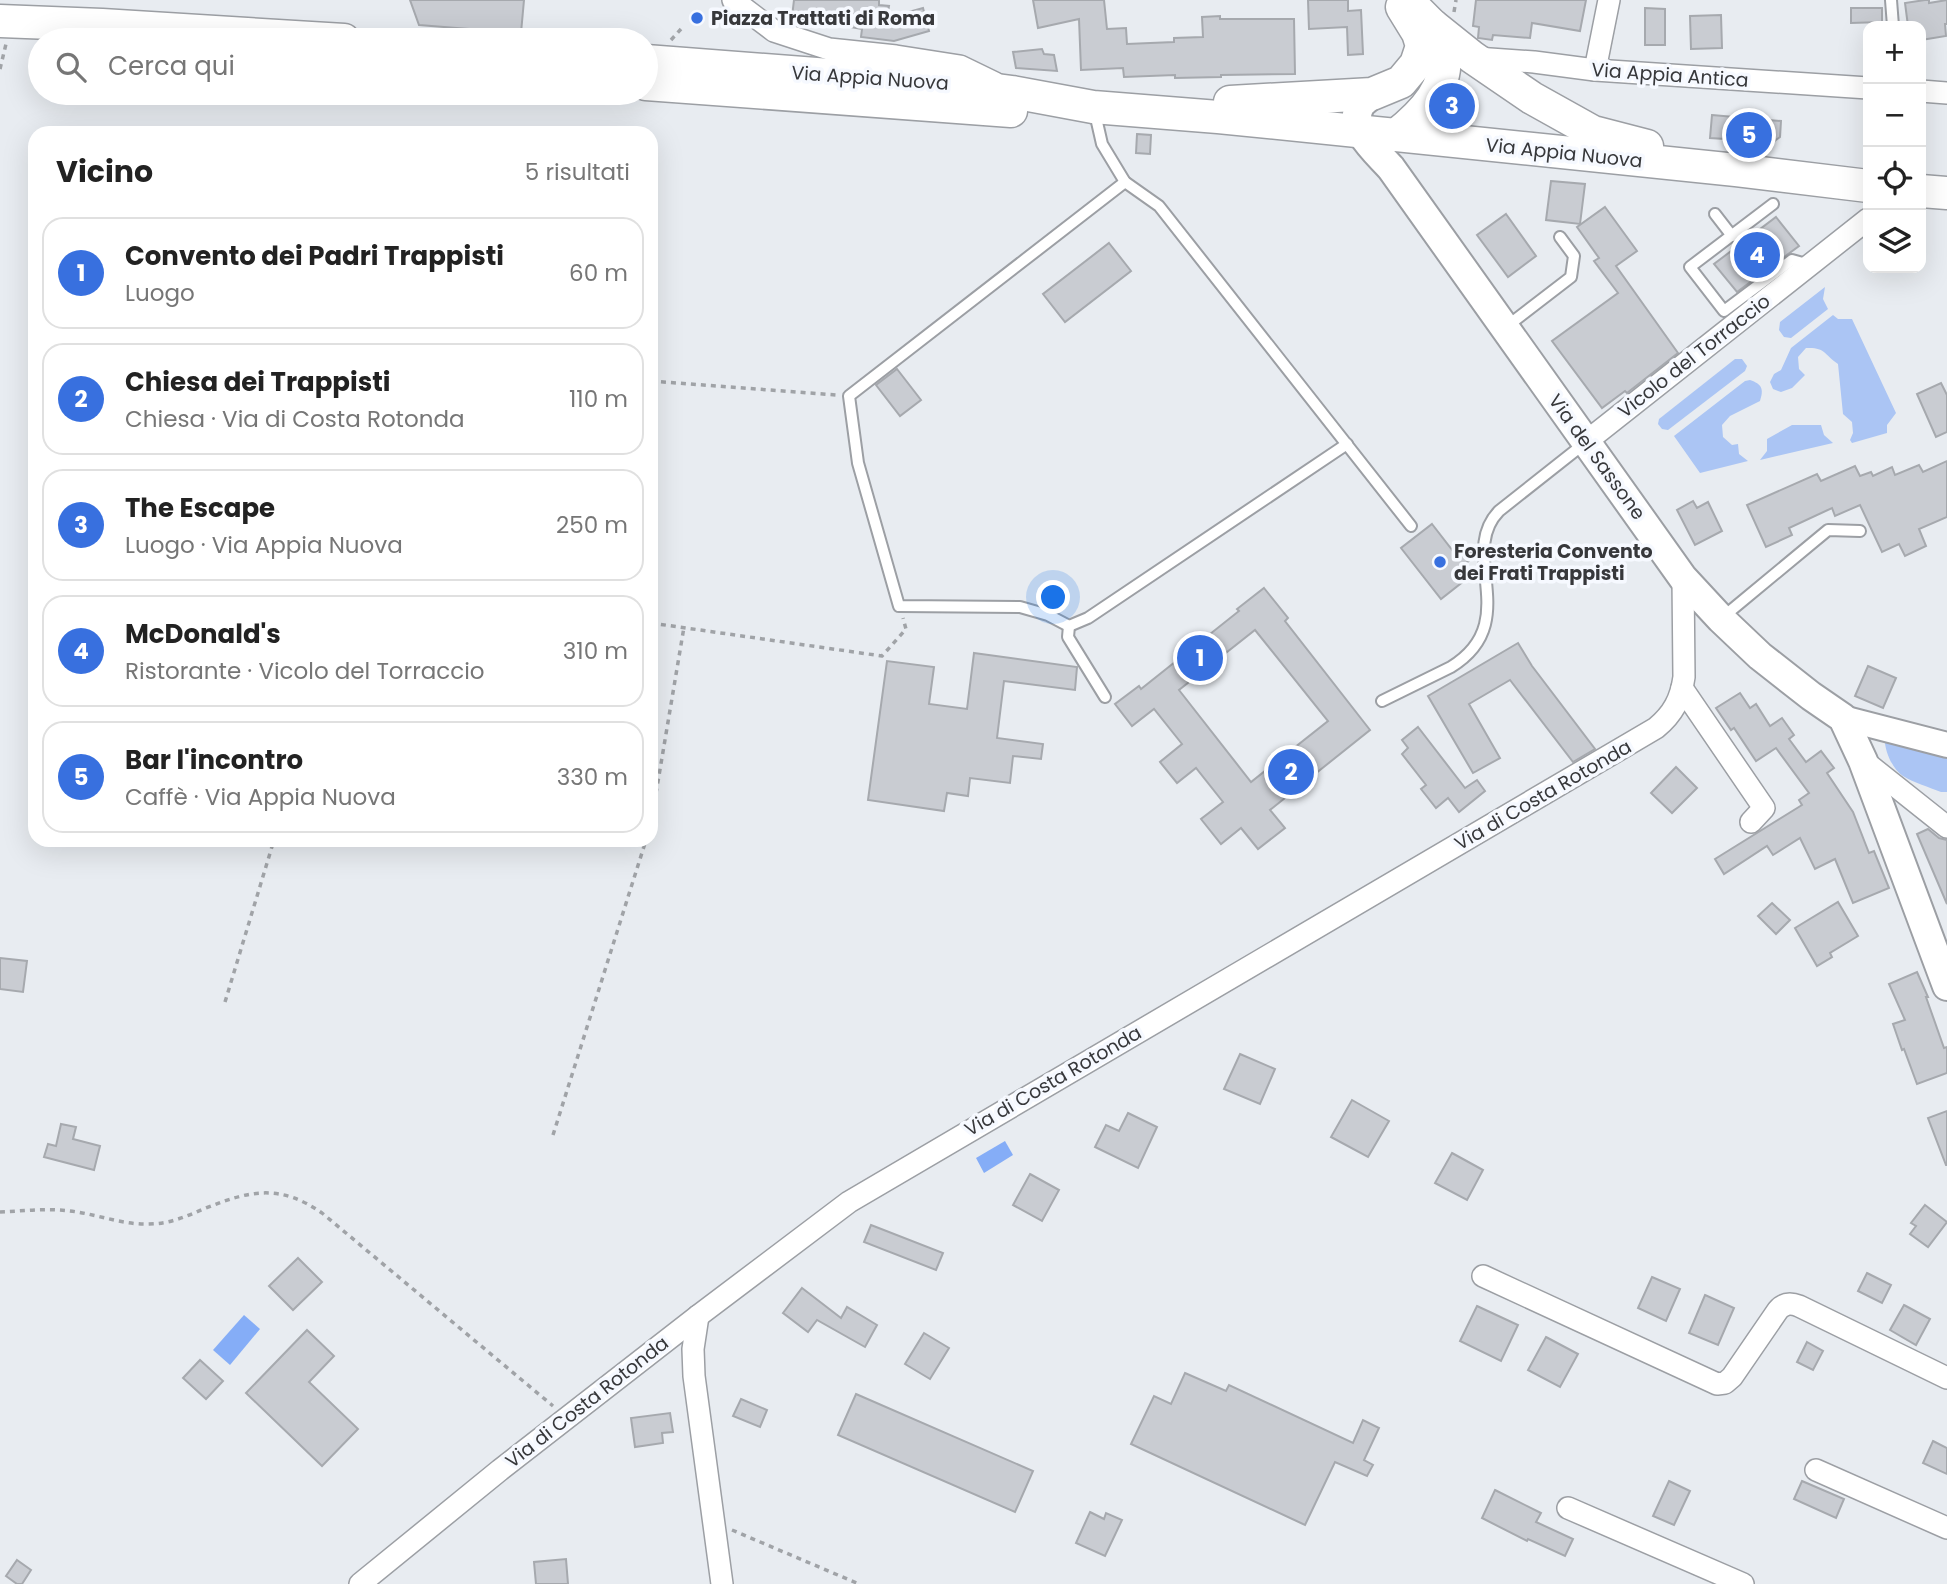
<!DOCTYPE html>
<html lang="it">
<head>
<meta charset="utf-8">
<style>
	:root { --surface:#fff; --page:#f6f6f6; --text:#222; --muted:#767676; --line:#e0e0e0; --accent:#3870df }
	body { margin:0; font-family:Poppins,sans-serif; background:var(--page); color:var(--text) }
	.controls { position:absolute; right:21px; top:21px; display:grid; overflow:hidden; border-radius:14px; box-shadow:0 7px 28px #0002 }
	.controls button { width:63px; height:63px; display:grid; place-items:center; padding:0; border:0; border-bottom:2px solid var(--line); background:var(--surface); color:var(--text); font:35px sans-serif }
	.you { position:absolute; left:1054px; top:598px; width:24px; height:24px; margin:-18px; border:5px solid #fff; border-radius:50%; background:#1a73e8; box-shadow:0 0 0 10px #1a73e833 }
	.badge { display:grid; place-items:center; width:46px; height:46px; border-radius:50%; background:var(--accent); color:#fff; font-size:23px; font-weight:700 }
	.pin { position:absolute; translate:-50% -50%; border:4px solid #fff; box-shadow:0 2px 7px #0006 }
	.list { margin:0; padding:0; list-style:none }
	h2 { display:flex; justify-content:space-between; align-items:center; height:91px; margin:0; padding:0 28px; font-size:30px }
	h2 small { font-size:23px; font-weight:400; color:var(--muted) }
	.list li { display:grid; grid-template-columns:46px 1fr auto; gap:21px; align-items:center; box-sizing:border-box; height:112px; margin:0 14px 14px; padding:0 14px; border:2px solid var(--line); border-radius:21px }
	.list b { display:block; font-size:26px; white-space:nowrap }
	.list p { margin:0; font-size:23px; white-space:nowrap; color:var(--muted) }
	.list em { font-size:23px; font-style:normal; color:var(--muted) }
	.icon { flex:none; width:38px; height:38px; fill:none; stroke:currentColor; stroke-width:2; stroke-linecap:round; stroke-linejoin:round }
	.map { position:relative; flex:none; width:1947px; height:1584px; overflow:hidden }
	.search { position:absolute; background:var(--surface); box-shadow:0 7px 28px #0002; left:28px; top:28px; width:630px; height:77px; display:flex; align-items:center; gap:18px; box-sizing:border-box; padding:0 24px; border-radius:38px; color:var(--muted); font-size:26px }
	.panel { position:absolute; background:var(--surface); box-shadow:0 7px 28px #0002; left:28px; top:126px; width:630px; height:721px; border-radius:21px }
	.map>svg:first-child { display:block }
	.green { fill:#abc5f4 }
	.water { fill:#85adf7 }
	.building { fill:#c9ccd2; stroke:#a6a9ae; stroke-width:2; fill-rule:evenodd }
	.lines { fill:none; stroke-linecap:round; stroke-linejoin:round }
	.service-casing { stroke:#9c9fa4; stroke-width:14 }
	.minor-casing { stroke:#9c9fa4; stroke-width:24 }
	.tertiary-casing { stroke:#9c9fa4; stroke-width:28 }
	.secondary-casing { stroke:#9c9fa4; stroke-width:32 }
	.primary-casing { stroke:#9c9fa4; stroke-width:35 }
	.path { stroke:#a0a3a7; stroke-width:3.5; stroke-dasharray:5 5; stroke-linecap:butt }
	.service { stroke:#fff; stroke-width:10 }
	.minor { stroke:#fff; stroke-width:21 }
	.tertiary { stroke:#fff; stroke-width:24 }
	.secondary { stroke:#fff; stroke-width:28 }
	.primary { stroke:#fff; stroke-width:32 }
	.poi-dot { fill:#3870df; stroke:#f6f9ff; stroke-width:2.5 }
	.labels { text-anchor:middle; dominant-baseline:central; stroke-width:7; stroke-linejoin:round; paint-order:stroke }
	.poi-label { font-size:19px; font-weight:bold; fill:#37383b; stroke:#f6f9ff; text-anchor:start }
	.street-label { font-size:19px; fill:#37383b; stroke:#f6f9ff }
</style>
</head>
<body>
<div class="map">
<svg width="1947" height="1584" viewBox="0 0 1947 1584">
	<rect width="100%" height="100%" fill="#e8ecf1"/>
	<g class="green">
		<polygon points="1825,287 1823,299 1828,309 1791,338 1784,337 1779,330 1780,322"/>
		<path d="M1833 315 1838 319H1852L1896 413 1887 425V433L1852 443 1850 440 1853 433 1852 422 1843 414 1838 364C1824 354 1825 347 1806 348L1798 357 1799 369 1805 375 1792 388 1781 392 1773 389 1770 382 1774 374 1781 370 1791 348Z"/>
		<polygon points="1735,359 1742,359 1747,366 1745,371 1668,430 1662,429 1658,424 1659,419"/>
		<path d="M1750 380C1762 384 1764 389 1760 401L1730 416 1722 425 1723 437 1732 445 1738 444 1739 454 1748 461 1700 473 1674 436 1745 381Z"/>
		<polygon points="1792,425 1821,425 1824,435 1833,443 1760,460 1767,451 1767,439"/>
		<path d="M1885 735 1947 754V792H1941C1929 787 1914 783 1903 776 1892 769 1883 748 1885 735Z"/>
	</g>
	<g class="water">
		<polygon points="1005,1141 1013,1155 984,1173 976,1158"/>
		<polygon points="244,1315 260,1329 230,1365 213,1350"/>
	</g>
	<g class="building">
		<polygon points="410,0 524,0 521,33 419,25"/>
		<polygon points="794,0 879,0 879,5 889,6 887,18 923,8 929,31 894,41 861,37 862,29 792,17"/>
		<polygon points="1033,0 1104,0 1107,29 1126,28 1127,44 1174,42 1174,38 1203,37 1202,17 1220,16 1220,19 1294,19 1295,74 1221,75 1221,77 1175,78 1175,75 1124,77 1123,68 1081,70 1079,19 1038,28"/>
		<polygon points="1308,0 1348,0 1348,11 1361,10 1363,54 1348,55 1347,27 1309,29"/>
		<polygon points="1476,0 1586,0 1580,31 1532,23 1530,38 1493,35 1492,40 1478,38 1479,27 1473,26"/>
		<polygon points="1925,0 1929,0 1929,3 1947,0 1947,24 1945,24 1946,36 1921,40 1921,26 1908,26 1905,3"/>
		<polygon points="1645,8 1665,9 1665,45 1645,45"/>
		<polygon points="1851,8 1882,8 1882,22 1851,23"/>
		<polygon points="1721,15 1722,48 1691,49 1690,16"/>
		<polygon points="1042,49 1044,54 1054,55 1057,71 1016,68 1013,52"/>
		<polygon points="1712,115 1781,121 1780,137 1773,142 1710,138"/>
		<polygon points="1137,134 1151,135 1150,154 1136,153"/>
		<polygon points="1551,181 1585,184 1580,224 1546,220"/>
		<polygon points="1605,207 1637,251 1616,266 1678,353 1627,393 1625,391 1602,408 1552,341 1618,293 1594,261 1599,258 1577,227"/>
		<polygon points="1506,214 1536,256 1508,277 1477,235"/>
		<polygon points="1776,217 1799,246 1737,292 1714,264"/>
		<polygon points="1109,243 1131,271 1065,322 1043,294"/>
		<polygon points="897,369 921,400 900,416 876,385"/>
		<polygon points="1941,383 1947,395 1947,432 1936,437 1917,394"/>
		<polygon points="1947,461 1947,517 1919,529 1926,546 1905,556 1899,544 1882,552 1860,505 1835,516 1832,508 1789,528 1792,535 1766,547 1747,505 1817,474 1821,481 1855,466 1860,476 1871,472 1873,476 1892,467 1895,475 1919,465 1923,472"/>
		<polygon points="1693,501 1697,508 1708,502 1722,531 1695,545 1677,510"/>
		<polygon points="1432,524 1453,551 1464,543 1475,556 1461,567 1469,577 1441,599 1401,548"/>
		<path d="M1264 588 1288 618 1285 621 1370 730 1270 810 1285 828 1258 849 1241 828 1221 844 1201 819 1223 802 1196 768 1177 783 1160 762 1182 744 1154 709 1132 726 1115 704 1139 686 1141 689 1239 611 1237 609ZM1255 630 1328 721 1251 782 1179 690Z"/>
		<polygon points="1518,643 1532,666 1595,749 1573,762 1510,680 1469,704 1500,758 1473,773 1428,696"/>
		<polygon points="974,653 1077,667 1075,690 1004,681 997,738 1043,744 1041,759 1013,756 1010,783 970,778 968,796 947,793 944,811 868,800 887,661 934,667 929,704 967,709"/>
		<polygon points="1868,666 1896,678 1883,708 1855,696"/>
		<polygon points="1740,693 1750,708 1756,704 1770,726 1782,718 1794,735 1789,739 1806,762 1821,751 1834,768 1827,773 1853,812 1869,853 1874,851 1889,888 1853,903 1835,859 1815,869 1800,838 1773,855 1767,846 1724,874 1715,859 1802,805 1799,800 1809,793 1776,748 1756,761 1734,728 1731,730 1716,708"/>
		<polygon points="1418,727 1465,788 1477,780 1485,791 1459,812 1448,798 1436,808 1421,789 1426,785 1402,754 1408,748 1402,740"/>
		<polygon points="1676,767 1697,788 1672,813 1651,793"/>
		<polygon points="1928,829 1939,838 1947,840 1947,904 1917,834"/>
		<polygon points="1838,902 1858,936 1830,953 1832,957 1817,966 1795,928"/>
		<polygon points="1772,903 1790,920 1776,934 1758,916"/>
		<polygon points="0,958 27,961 23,992 0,989"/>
		<polygon points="1917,972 1928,997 1926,997 1944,1048 1947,1047 1947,1073 1917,1084 1904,1049 1902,1050 1893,1024 1905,1020 1889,984"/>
		<polygon points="1240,1054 1275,1069 1260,1104 1224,1089"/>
		<polygon points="1352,1100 1389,1121 1368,1157 1331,1137"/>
		<polygon points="1947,1111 1947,1165 1946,1165 1928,1118"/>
		<polygon points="1128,1113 1157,1127 1138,1168 1095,1147 1106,1125 1119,1131"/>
		<polygon points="61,1124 76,1127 73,1139 100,1146 94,1170 44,1157 48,1144 56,1146"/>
		<polygon points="1452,1153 1483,1170 1467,1200 1435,1183"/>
		<polygon points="1030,1174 1059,1190 1042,1221 1013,1205"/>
		<polygon points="1925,1205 1947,1222 1928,1247 1910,1234 1916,1226 1911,1223"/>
		<polygon points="871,1225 943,1253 936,1270 864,1242"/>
		<polygon points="298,1258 322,1282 293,1310 269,1286"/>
		<polygon points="1867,1273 1891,1285 1882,1303 1858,1291"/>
		<polygon points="1652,1277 1680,1289 1666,1321 1638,1308"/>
		<polygon points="802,1288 841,1318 847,1307 877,1325 865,1347 817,1320 808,1332 783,1313"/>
		<polygon points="1705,1295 1734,1308 1718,1345 1689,1333"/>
		<polygon points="1904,1305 1930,1319 1916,1345 1890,1330"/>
		<polygon points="1477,1306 1518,1325 1501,1361 1460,1341"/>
		<polygon points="307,1330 334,1356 309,1382 358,1429 322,1466 246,1393"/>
		<polygon points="924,1333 949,1348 930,1379 905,1364"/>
		<polygon points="1546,1337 1578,1354 1560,1387 1528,1370"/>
		<polygon points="1807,1342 1823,1351 1813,1370 1797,1362"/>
		<polygon points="200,1360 223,1381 206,1399 183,1378"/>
		<polygon points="1185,1373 1226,1391 1229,1385 1353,1443 1363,1420 1379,1428 1364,1460 1373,1465 1367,1476 1335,1462 1305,1525 1131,1444 1154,1396 1171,1404"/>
		<polygon points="856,1394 1033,1471 1015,1512 838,1435"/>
		<polygon points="741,1399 767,1410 760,1427 733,1416"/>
		<polygon points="670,1413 673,1432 662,1433 663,1443 635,1447 631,1418"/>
		<polygon points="1933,1441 1947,1448 1947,1474 1923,1463"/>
		<polygon points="1669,1481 1690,1491 1674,1525 1653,1516"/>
		<polygon points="1802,1481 1844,1499 1836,1518 1794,1499"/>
		<polygon points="1495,1490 1541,1513 1536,1522 1573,1539 1565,1556 1528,1539 1527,1541 1482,1518"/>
		<polygon points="1090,1512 1104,1519 1106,1513 1122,1520 1105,1556 1076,1543"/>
		<polygon points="566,1559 568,1584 536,1584 534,1562"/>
		<polygon points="17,1560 31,1570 22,1584 17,1584 6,1576"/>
	</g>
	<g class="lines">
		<g class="service-casing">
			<g id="service">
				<polyline points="1891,0 1893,26"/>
				<polyline points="1094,109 1102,144 1125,182 1159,206 1411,526"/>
				<polyline points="1125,182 849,396 858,463 899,606 1020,607 1048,615 1069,626 1088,618 1347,444"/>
				<polyline points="1773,204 1690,267 1724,311 1792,260 1810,265"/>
				<polyline points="1715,214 1732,236"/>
				<polyline points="1506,327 1571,277 1574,256 1560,237"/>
				<polyline points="1723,617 1828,530 1860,531"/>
				<polyline points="1069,626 1068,637 1105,697"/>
				<path d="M1382 701 1451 667C1524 622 1457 554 1499 511L1585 443"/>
			</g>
		</g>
		<g class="minor-casing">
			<g id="minor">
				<polyline points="733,0 774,31 829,49 896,56 960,66 995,83"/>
				<polyline points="1476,58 1534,62 1595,70 1868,88"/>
				<polyline points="1595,70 1609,0"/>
				<polyline points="1921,91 1947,93"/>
				<polyline points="1587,441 1868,219"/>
				<polyline points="1682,688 1764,808 1751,822"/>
				<polyline points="1864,761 1947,827"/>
				<path d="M1483 1276 1717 1384 1725 1383 1732 1377 1778 1310C1784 1303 1791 1303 1799 1306L1947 1378"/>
				<polyline points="698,1316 693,1349 694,1376 722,1584"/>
				<polyline points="1816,1470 1947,1528"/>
				<polyline points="1568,1508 1743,1584"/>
				<path d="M360 1584 500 1470 698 1316 849 1202 1656 728C1673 714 1681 699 1684 677L1683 578"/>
			</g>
		</g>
		<g class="tertiary-casing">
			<polyline id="tertiary" points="1843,718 1947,745"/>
		</g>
		<g class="secondary-casing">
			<path id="secondary" d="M1372 94C1368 98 1362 102 1360 106 1347 128 1378 153 1391 168L1683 578 1721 619 1760 656 1811 696 1843 718 1863 761 1947 986"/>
		</g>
		<g class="primary-casing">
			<g id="primary">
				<polyline points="1407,0 1432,25 1472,57 1532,98 1593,132 1647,146"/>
				<polyline points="0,21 102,25 344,40"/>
				<polyline points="646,61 959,85 1012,92 1093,107 1218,117 1396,135 1736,170 1868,186"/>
				<polyline points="646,84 1011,111"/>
				<polyline points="1230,102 1372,94 1401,82 1416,64 1422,46 1418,33 1402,7"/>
				<path d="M1396 135C1419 117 1448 89 1444 57 1442 46 1436 35 1432 25"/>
				<polyline points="1921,191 1947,193"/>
			</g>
		</g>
		<g class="path">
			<polyline points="1454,12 1456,0"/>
			<polyline points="671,40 681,29"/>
			<polyline points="0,69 6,44"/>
			<polyline points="651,381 836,395"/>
			<polyline points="651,623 882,656 906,629 903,618"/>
			<polyline points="651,823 684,627"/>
			<polyline points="225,1002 274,840"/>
			<polyline points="553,1135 646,840"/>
			<path d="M0 1212C23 1211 47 1208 70 1211 97 1214 122 1225 149 1224 170 1224 187 1216 206 1208 251 1190 280 1184 322 1213L553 1406"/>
			<polyline points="732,1530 859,1584"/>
		</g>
		<use href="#service" class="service"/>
		<use href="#minor" class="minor"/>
		<use href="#tertiary" class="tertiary"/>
		<use href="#secondary" class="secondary"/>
		<use href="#primary" class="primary"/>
	</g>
	<g class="poi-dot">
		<circle cx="697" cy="18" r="7"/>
		<circle cx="1440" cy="562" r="7"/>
	</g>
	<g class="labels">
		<g class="poi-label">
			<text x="711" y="18">Piazza Trattati di Roma</text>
			<text x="1454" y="551">Foresteria Convento<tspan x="1454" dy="22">dei Frati Trappisti</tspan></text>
		</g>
		<g class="street-label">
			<text transform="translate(1670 75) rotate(4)">Via Appia Antica</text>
			<text transform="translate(870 78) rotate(4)">Via Appia Nuova</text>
			<text transform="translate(1564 153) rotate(6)">Via Appia Nuova</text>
			<text transform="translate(1694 356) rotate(-38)">Vicolo del Torraccio</text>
			<text transform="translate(1597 457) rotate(54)">Via del Sassone</text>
			<text transform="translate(1543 795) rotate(-30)">Via di Costa Rotonda</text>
			<text transform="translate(1053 1081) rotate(-30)">Via di Costa Rotonda</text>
			<text transform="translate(587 1402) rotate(-38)">Via di Costa Rotonda</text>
		</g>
	</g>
</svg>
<div class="controls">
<button>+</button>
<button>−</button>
<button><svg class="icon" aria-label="locate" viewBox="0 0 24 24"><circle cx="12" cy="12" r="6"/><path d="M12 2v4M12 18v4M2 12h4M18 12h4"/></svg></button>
<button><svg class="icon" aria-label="layers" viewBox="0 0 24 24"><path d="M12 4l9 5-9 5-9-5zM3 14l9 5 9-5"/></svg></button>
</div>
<div class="you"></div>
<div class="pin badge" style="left:1200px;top:658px">1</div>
<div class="pin badge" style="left:1291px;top:772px">2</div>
<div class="pin badge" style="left:1452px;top:106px">3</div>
<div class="pin badge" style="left:1757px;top:255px">4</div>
<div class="pin badge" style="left:1749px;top:135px">5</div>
<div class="search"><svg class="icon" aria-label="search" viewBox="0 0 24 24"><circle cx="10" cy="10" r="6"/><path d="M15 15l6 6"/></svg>Cerca qui</div>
<section class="panel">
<h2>Vicino<small>5 risultati</small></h2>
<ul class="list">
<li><span class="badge">1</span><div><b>Convento dei Padri Trappisti</b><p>Luogo</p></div><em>60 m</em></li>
<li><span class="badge">2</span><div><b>Chiesa dei Trappisti</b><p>Chiesa · Via di Costa Rotonda</p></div><em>110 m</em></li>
<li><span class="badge">3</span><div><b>The Escape</b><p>Luogo · Via Appia Nuova</p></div><em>250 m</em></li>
<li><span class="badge">4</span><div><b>McDonald's</b><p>Ristorante · Vicolo del Torraccio</p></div><em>310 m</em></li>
<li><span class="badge">5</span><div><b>Bar l'incontro</b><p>Caffè · Via Appia Nuova</p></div><em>330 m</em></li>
</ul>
</section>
</div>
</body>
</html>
